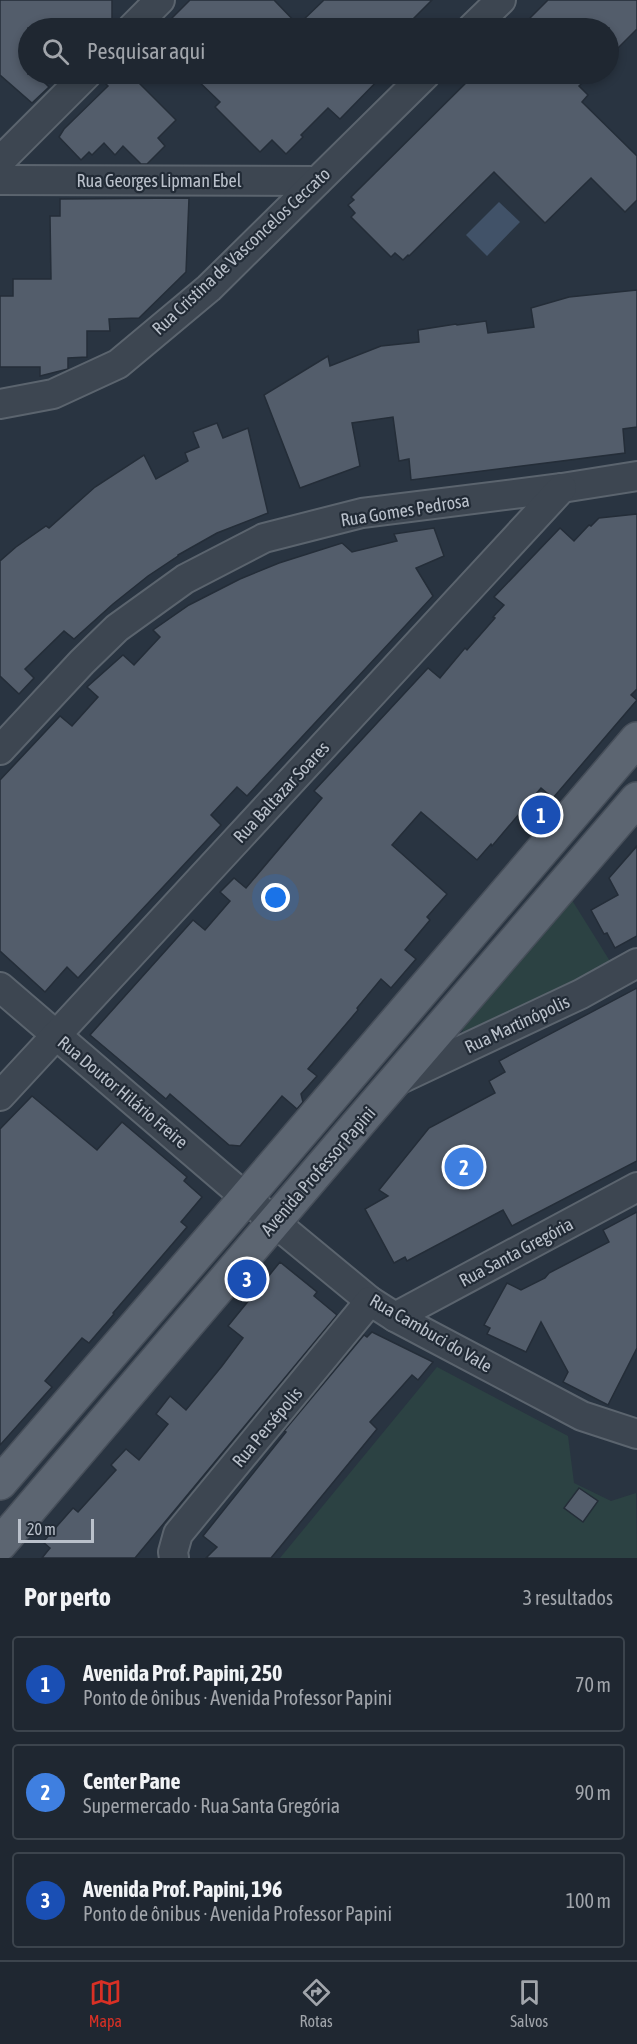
<!DOCTYPE html>
<html lang="pt">
<head>
<meta charset="utf-8">
<style>
	:root { --surface:#1f2731; --page:#272f39; --text:#f1f3f6; --muted:#a1a5ab; --line:#3c444d; --accent:#d93025 }
	body { margin:0; font-family:"Asap Condensed",sans-serif; background:var(--page); color:var(--text) }
	.scale { position:absolute; left:18px; bottom:15px; width:76px; box-sizing:border-box; padding-left:6px; border:3px solid #bac1cb; border-top:0; font-size:16px; line-height:21px; white-space:nowrap; color:#bac1cb; -webkit-text-stroke:4px #222b36; paint-order:stroke }
	.you { position:absolute; left:276px; top:898px; width:21px; height:21px; margin:-15px; border:4px solid #fff; border-radius:50%; background:#1a73e8; box-shadow:0 0 0 9px #1a73e833 }
	.badge { display:grid; place-items:center; width:39px; height:39px; border-radius:50%; background:var(--accent); color:#fff; font-size:20px; font-weight:700 }
	.pin { position:absolute; translate:-50% -50%; border:3px solid #fff; box-shadow:0 2px 6px #0006 }
	.list { margin:0; padding:0; list-style:none }
	h2 { display:flex; justify-content:space-between; align-items:center; height:78px; margin:0; padding:0 24px; font-size:26px }
	h2 small { font-size:20px; font-weight:400; color:var(--muted) }
	.list li { display:grid; grid-template-columns:39px 1fr auto; gap:18px; align-items:center; box-sizing:border-box; height:96px; margin:0 12px 12px; padding:0 12px; border:2px solid var(--line); border-radius:6px }
	.list b { display:block; font-size:22px; white-space:nowrap }
	.list p { margin:0; font-size:20px; white-space:nowrap; color:var(--muted) }
	.list em { font-size:20px; font-style:normal; color:var(--muted) }
	.icon { flex:none; width:33px; height:33px; fill:none; stroke:currentColor; stroke-width:2; stroke-linecap:round; stroke-linejoin:round }
	.map { position:relative; flex:none; width:637px; height:1558px; overflow:hidden }
	.search { position:absolute; background:var(--surface); box-shadow:0 3px 9px #0003; left:18px; right:18px; top:18px; height:66px; display:flex; align-items:center; gap:15px; box-sizing:border-box; padding:0 21px; border-radius:33px; color:var(--muted); font-size:22px }
	.sheet { height:402px; background:var(--surface) }
	nav { display:flex; justify-content:space-around; align-items:center; box-sizing:border-box; height:84px; border-top:2px solid var(--line); background:var(--surface); font-size:16px; color:var(--muted) }
	nav a { display:grid; justify-items:center; gap:3px }
	nav .on { color:var(--accent) }
	.map>svg:first-child { display:block }
	.green { fill:#2c4243 }
	.water { fill:#415268 }
	.building { fill:#535d6b; stroke:#242d38; stroke-width:1.5 }
	.lines { fill:none; stroke-linecap:round; stroke-linejoin:round }
	.minor-casing { stroke:#5b646e; stroke-width:32 }
	.major-casing { stroke:#474f5a; stroke-width:36 }
	.minor { stroke:#3d4651; stroke-width:28 }
	.major { stroke:#5c6571; stroke-width:33 }
	.labels { text-anchor:middle; dominant-baseline:central; stroke-width:4.5; stroke-linejoin:round; paint-order:stroke }
	.street-label { font-size:18px; fill:#bac1cb; stroke:#222b36 }
</style>
</head>
<body>
<div class="map">
<svg width="637" height="1558" viewBox="0 0 637 1558">
	<rect width="100%" height="100%" fill="#293441"/>
	<g class="green">
		<polygon points="570,897 613,966 459,1043 465,1023"/>
		<polygon points="437,1367 568,1436 574,1483 611,1501 636,1493 637,1558 280,1558"/>
	</g>
	<polygon class="water" points="499,202 520,222 487,256 466,235"/>
	<g class="building">
		<polygon points="0,0 112,0 112,22 82,23 82,28 28,28 28,74 36,74 49,87 32,103 0,75"/>
		<polygon points="190,0 274,0 298,25 324,0 432,0 404,28 162,28"/>
		<polygon points="548,0 637,0 637,29 609,57 609,28 520,28"/>
		<polygon points="116,74 130,74 176,120 158,138 165,146 147,164 141,164 123,146 115,155 104,143 92,155 89,152 81,160 59,137 64,129 108,86 105,83"/>
		<polygon points="191,74 384,74 340,119 328,108 301,135 303,137 286,154 272,140 260,152 215,107 220,102"/>
		<polygon points="475,74 592,74 579,86 588,95 582,102 637,156 637,200 625,212 591,178 545,223 494,172 409,256 408,255 403,260 395,253 391,257 351,217 355,213 348,205 354,200 351,197"/>
		<polygon points="189,198 186,272 139,318 109,319 110,331 87,331 87,357 68,358 68,369 40,376 40,367 0,367 0,296 13,296 13,279 51,279 50,216 60,216 60,199"/>
		<polygon points="637,290 637,427 623,429 625,453 411,480 409,459 399,461 393,417 352,423 360,466 300,488 264,395 328,356 330,366 381,346 419,342 418,330 456,324 457,325 486,321 488,333 534,327 531,308 569,297"/>
		<polygon points="217,423 223,438 248,428 268,513 217,533 178,555 178,556 148,576 113,604 74,639 64,631 25,669 34,678 19,694 0,676 0,561 16,547 46,526 49,528 95,487 144,455 156,479 188,461 185,453 199,447 193,432"/>
		<polygon points="637,514 637,689 631,695 637,700 553,798 541,788 492,846 491,844 477,860 421,812 392,845 447,894 427,917 430,920 405,950 416,959 391,988 381,979 357,1008 358,1010 308,1069 317,1076 301,1094 303,1102 297,1109 282,1096 240,1146 229,1145 170,1094 166,1099 90,1035 193,920 205,930 230,901 220,892 234,878 246,888 322,798 314,791 428,668 440,678 465,648 467,650 495,618 493,617 504,605 494,597 560,528 574,541 589,525 591,526 599,518"/>
		<polygon points="434,528 444,556 416,568 433,596 247,796 237,787 211,815 221,825 78,978 67,967 45,992 0,951 0,780 60,716 72,726 98,697 87,687 123,655 134,665 160,637 153,630 189,605 240,579 279,563 342,543 352,552 397,541 394,534"/>
		<polygon points="637,846 637,936 615,948 607,933 604,934 591,910 618,895 609,878"/>
		<polygon points="637,988 637,1161 512,1226 503,1210 407,1261 405,1257 394,1263 365,1209 388,1196 379,1190 429,1128 495,1093 489,1081 505,1072 499,1061"/>
		<polygon points="32,1096 97,1150 122,1122 187,1177 184,1181 202,1197 181,1222 187,1227 113,1313 114,1314 89,1343 82,1338 45,1381 52,1387 0,1445 0,1129"/>
		<polygon points="637,1212 637,1348 608,1405 563,1382 568,1372 541,1322 526,1352 487,1334 490,1328 484,1325 507,1283 521,1290 545,1278 549,1273 609,1242 603,1230"/>
		<polygon points="280,1262 317,1292 314,1296 337,1315 135,1558 42,1558 50,1548 43,1542 73,1508 78,1512 116,1470 111,1465 126,1449 139,1460 168,1424 156,1414 170,1396 186,1410 222,1366 243,1338 228,1326"/>
		<polygon points="372,1332 433,1362 418,1380 412,1375 370,1422 377,1429 271,1558 206,1558 217,1547 203,1536 286,1432 284,1431 364,1335 367,1337"/>
		<polygon points="579,1488 598,1501 583,1522 564,1508"/>
	</g>
	<g class="lines">
		<g class="minor-casing">
			<g id="minor">
				<polyline points="132,28 160,0"/>
				<polyline points="472,28 501,0"/>
				<polyline points="0,161 87,74"/>
				<polyline points="0,180 317,181"/>
				<polyline points="0,404 53,394 118,364 209,288 426,74"/>
				<polyline points="0,750 82,662 117,628 185,579 264,538 362,513 562,488 637,476"/>
				<polyline points="0,987 273,1221 370,1301 395,1317 582,1416 637,1434"/>
				<polyline points="396,1081 581,994 637,963"/>
				<polyline points="0,1096 562,488"/>
				<polyline points="395,1317 637,1187"/>
				<polyline points="174,1558 173,1552 178,1534 370,1301"/>
			</g>
		</g>
		<g class="major-casing">
			<g id="major">
				<polyline points="0,1483 225,1222 637,739"/>
				<path d="M0 1544C211 1294 424 1047 637 799"/>
			</g>
		</g>
		<use href="#minor" class="minor"/>
		<use href="#major" class="major"/>
	</g>
	<g class="labels">
		<g class="street-label">
			<text x="159" y="180">Rua Georges Lipman Ebel</text>
			<text transform="translate(241 251) rotate(-43)">Rua Cristina de Vasconcelos Ceccato</text>
			<text transform="translate(405 510) rotate(-9)">Rua Gomes Pedrosa</text>
			<text transform="translate(281 792) rotate(-47)">Rua Baltazar Soares</text>
			<text transform="translate(517 1024) rotate(-25)">Rua Martinópolis</text>
			<text transform="translate(123 1092) rotate(40)">Rua Doutor Hilário Freire</text>
			<text transform="translate(318 1171) rotate(-49)">Avenida Professor Papini</text>
			<text transform="translate(516 1252) rotate(-28)">Rua Santa Gregória</text>
			<text transform="translate(431 1333) rotate(30)">Rua Cambuci do Vale</text>
			<text transform="translate(267 1427) rotate(-50)">Rua Persépolis</text>
		</g>
	</g>
</svg>
<div class="scale">20 m</div>
<div class="you"></div>
<div class="pin badge" style="left:541px;top:815px;background:#1a4fb4">1</div>
<div class="pin badge" style="left:464px;top:1167px;background:#3f7fe0">2</div>
<div class="pin badge" style="left:247px;top:1279px;background:#1a4fb4">3</div>
<div class="search"><svg class="icon" aria-label="search" viewBox="0 0 24 24"><circle cx="10" cy="10" r="6"/><path d="M15 15l6 6"/></svg>Pesquisar aqui</div>
</div>
<section class="sheet">
<h2>Por perto<small>3 resultados</small></h2>
<ul class="list">
<li><span class="badge" style="background:#1a4fb4">1</span><div><b>Avenida Prof. Papini, 250</b><p>Ponto de ônibus · Avenida Professor Papini</p></div><em>70 m</em></li>
<li><span class="badge" style="background:#3f7fe0">2</span><div><b>Center Pane</b><p>Supermercado · Rua Santa Gregória</p></div><em>90 m</em></li>
<li><span class="badge" style="background:#1a4fb4">3</span><div><b>Avenida Prof. Papini, 196</b><p>Ponto de ônibus · Avenida Professor Papini</p></div><em>100 m</em></li>
</ul>
</section>
<nav>
<a class="on"><svg class="icon" aria-label="map" viewBox="0 0 24 24"><path d="M3 6l6-2 6 2 6-2v14l-6 2-6-2-6 2zM9 4v14M15 6v14"/></svg>Mapa</a>
<a><svg class="icon" aria-label="directions" viewBox="0 0 24 24"><path d="M12 3l9 9-9 9-9-9zM9 14v-3h6M13 9l2 2-2 2"/></svg>Rotas</a>
<a><svg class="icon" aria-label="saved" viewBox="0 0 24 24"><path d="M7 4h10v16l-5-4-5 4z"/></svg>Salvos</a>
</nav>
</body>
</html>
